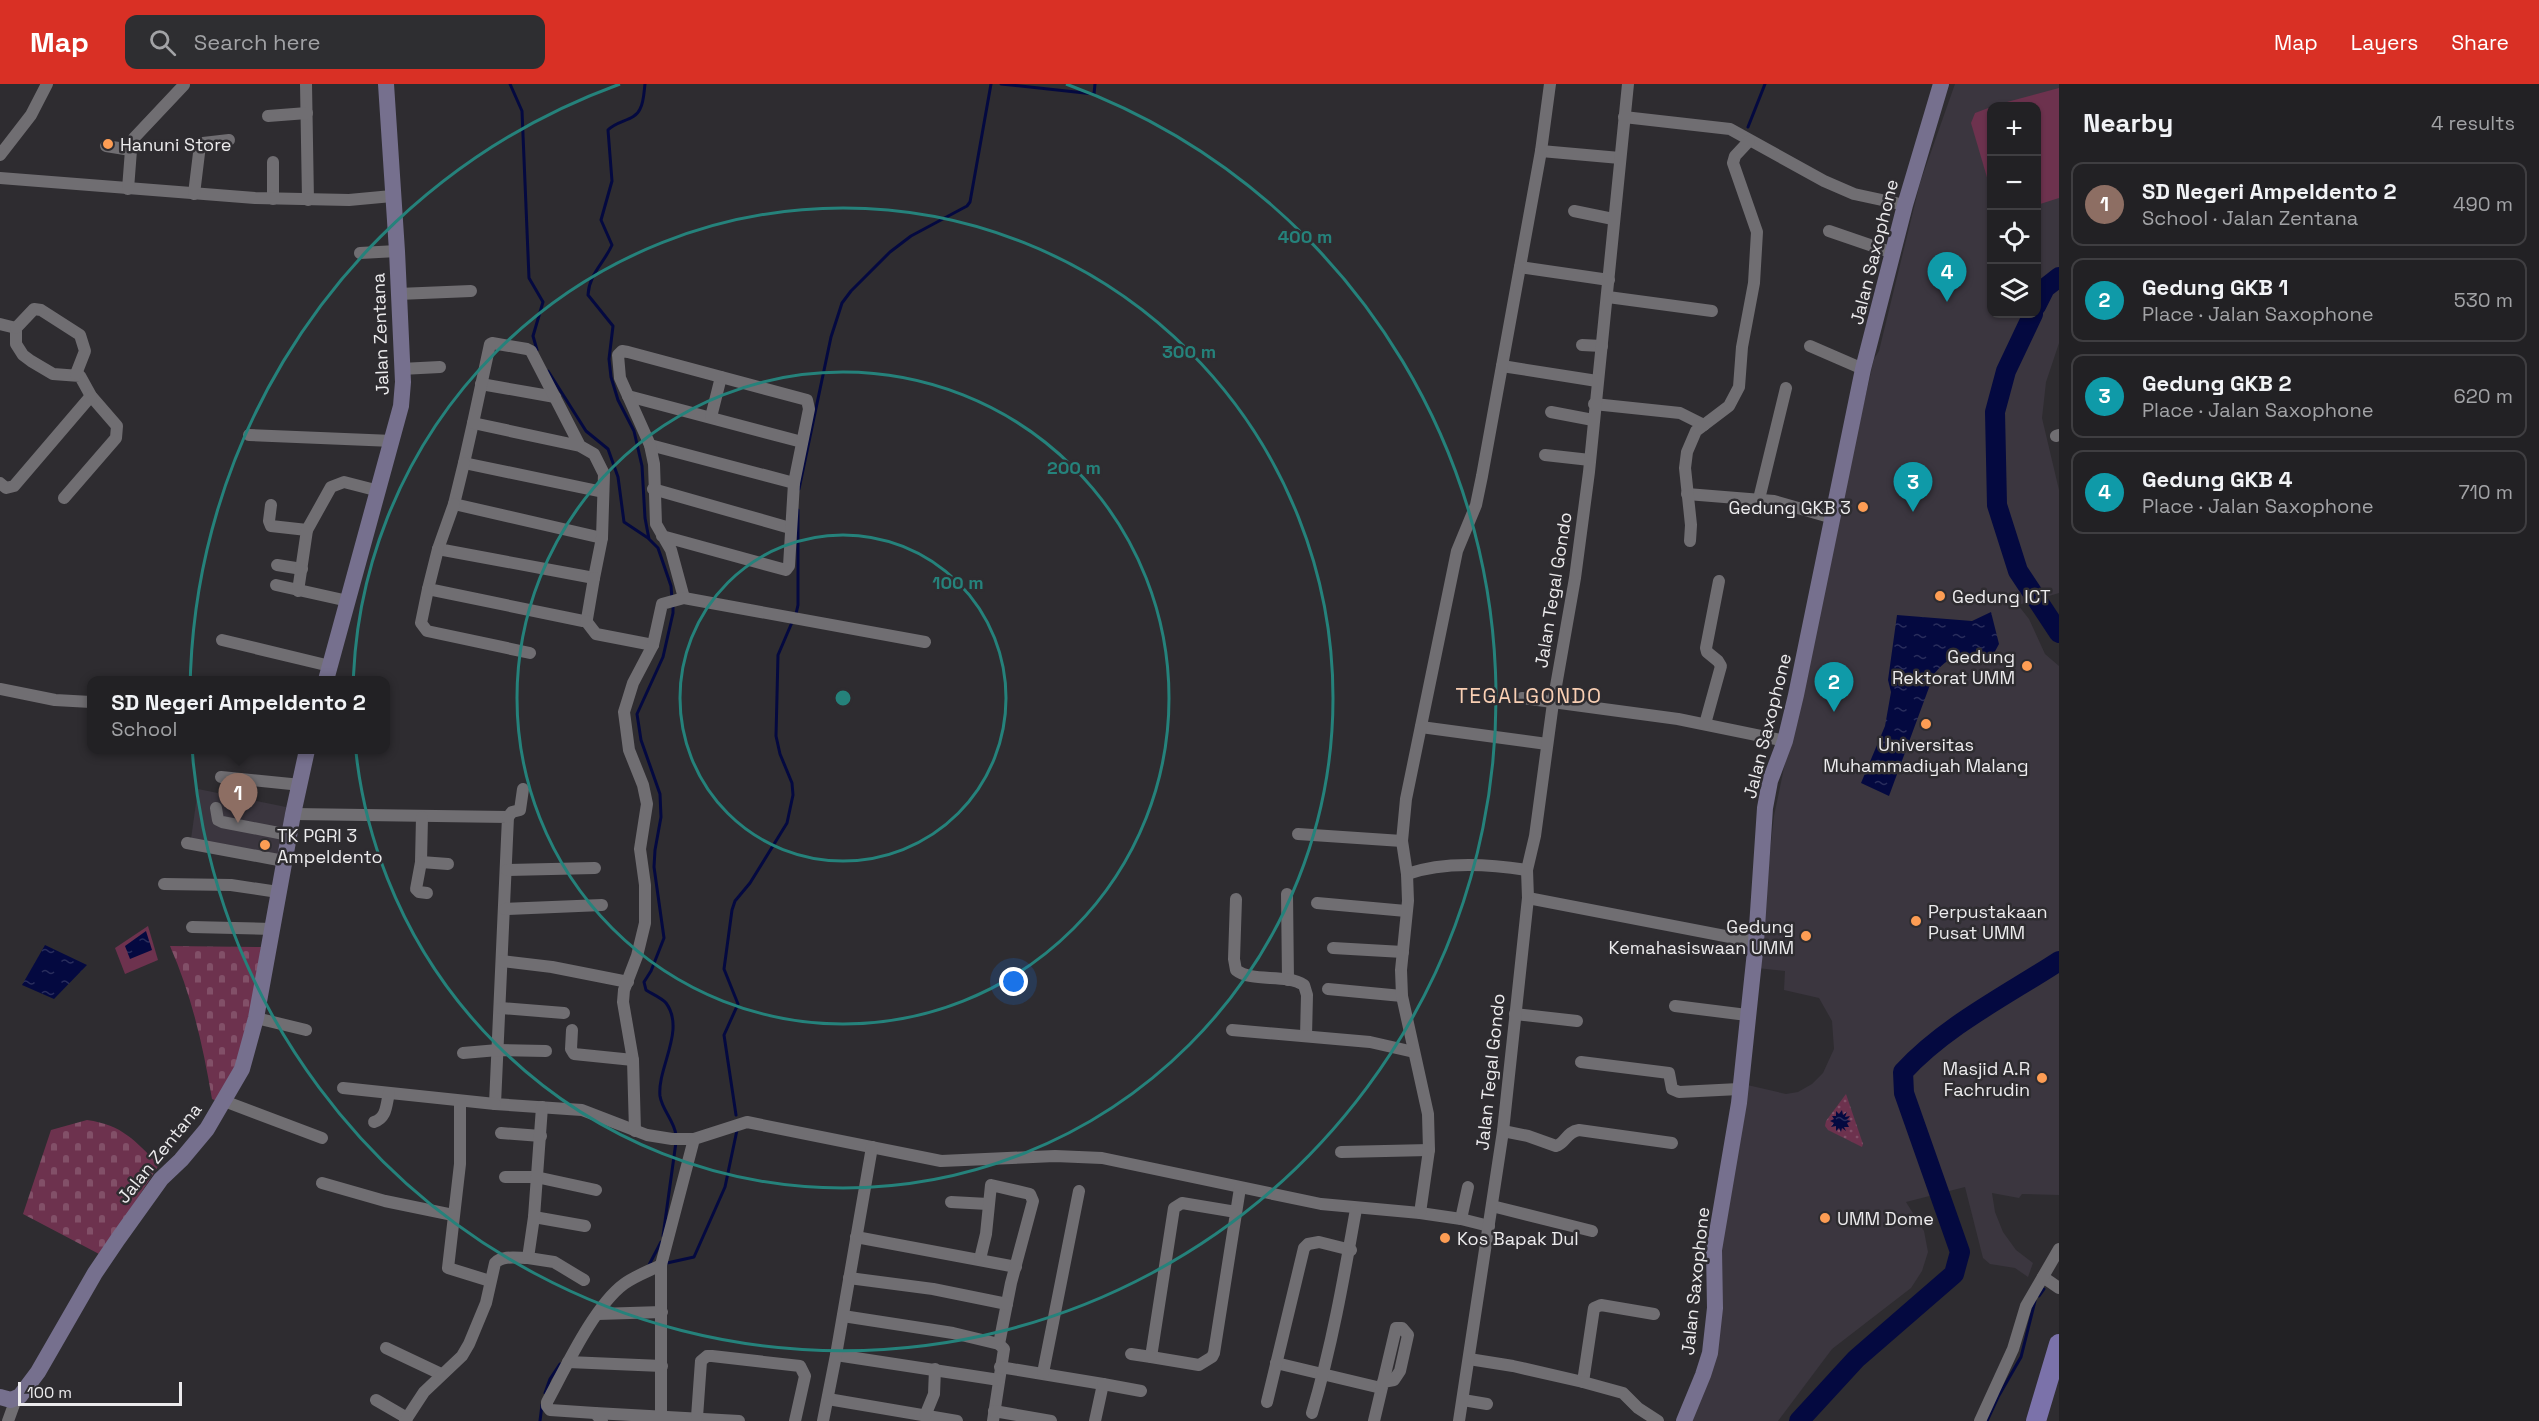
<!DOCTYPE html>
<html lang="en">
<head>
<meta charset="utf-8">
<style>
	:root { --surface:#222124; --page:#2e2e31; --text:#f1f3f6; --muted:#a2a3a6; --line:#3f3e41; --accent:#d93025 }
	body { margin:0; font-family:"Space Grotesk",sans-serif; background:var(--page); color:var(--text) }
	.controls { position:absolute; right:18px; top:18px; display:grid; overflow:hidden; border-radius:12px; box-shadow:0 2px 4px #0004 }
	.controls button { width:54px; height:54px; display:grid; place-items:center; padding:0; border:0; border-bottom:2px solid var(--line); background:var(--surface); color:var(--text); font:30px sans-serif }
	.scale { position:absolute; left:18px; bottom:15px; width:164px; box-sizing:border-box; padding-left:6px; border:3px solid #ecebed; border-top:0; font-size:16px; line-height:21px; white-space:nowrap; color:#ecebed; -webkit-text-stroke:4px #2e2c30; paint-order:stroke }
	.you { position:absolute; left:1014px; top:898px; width:21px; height:21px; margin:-15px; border:4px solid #fff; border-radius:50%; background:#1a73e8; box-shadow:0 0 0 9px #1a73e833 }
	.badge { display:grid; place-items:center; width:39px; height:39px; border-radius:50%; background:var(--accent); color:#fff; font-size:20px; font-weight:700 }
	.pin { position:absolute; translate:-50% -50px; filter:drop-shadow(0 2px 3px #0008) }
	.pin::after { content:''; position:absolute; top:32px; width:21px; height:18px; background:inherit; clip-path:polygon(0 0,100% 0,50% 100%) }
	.popup { position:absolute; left:87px; top:592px; width:303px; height:78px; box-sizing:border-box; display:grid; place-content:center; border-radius:12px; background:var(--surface); filter:drop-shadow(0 2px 4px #0005); font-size:20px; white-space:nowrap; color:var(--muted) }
	.popup b { font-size:22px; color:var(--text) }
	.popup::after { content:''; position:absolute; left:50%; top:100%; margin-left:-12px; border:12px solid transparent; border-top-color:var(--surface) }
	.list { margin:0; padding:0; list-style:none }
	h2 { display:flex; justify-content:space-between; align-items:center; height:78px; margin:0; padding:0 24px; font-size:26px }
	h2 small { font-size:20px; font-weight:400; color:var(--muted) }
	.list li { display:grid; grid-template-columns:39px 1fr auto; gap:18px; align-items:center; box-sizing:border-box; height:84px; margin:0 12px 12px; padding:0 12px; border:2px solid var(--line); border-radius:12px }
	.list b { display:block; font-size:22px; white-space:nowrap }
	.list p { margin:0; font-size:20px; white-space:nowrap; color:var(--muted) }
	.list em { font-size:20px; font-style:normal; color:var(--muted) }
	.icon { flex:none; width:33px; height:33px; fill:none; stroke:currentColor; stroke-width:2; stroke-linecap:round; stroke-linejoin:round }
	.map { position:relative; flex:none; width:2059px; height:1337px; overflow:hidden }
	header { display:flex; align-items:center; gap:36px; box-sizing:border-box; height:84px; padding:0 30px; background:var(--accent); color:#fff }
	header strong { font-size:28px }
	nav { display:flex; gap:33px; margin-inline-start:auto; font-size:21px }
	.search { width:420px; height:54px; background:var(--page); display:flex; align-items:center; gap:15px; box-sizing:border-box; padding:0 21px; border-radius:12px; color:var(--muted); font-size:22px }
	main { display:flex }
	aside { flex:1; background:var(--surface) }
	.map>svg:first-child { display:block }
	.built { fill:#3b363f; fill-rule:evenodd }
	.grass { fill:url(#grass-dots) }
	.cemetery { fill:url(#cemetery-stones) }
	.pitch { fill:#6d324e }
	.water { fill:url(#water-ripples) }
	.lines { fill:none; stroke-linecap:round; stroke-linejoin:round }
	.stream { stroke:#040940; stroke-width:3 }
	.river { stroke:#040940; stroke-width:20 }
	.street { stroke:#706e72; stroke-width:12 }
	.secondary { stroke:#76708e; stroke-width:16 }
	.primary { stroke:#7b72aa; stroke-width:20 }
	.ring { fill:none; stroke:#25827b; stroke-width:3 }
	.poi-dot { fill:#fd9d54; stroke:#2e2c30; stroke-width:2 }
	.labels { text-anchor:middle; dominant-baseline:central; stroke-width:5; stroke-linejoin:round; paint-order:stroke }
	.poi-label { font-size:18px; fill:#ecebed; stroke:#2e2c30; text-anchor:start }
	.street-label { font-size:18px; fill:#ecebed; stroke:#2e2c30 }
	.quarter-label { font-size:21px; letter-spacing:1.5px; fill:#f9cfb3; stroke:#2e2c30 }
	.centre { fill:#25827b; stroke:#2e2c30; stroke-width:3 }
	.ring-label { font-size:18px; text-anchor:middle; font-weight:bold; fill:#25827b; stroke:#2e2c30; stroke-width:5; stroke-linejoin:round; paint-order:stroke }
</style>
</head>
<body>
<header>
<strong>Map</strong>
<div class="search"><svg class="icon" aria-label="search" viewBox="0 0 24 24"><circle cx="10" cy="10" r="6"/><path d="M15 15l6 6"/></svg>Search here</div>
<nav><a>Map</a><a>Layers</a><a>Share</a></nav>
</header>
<main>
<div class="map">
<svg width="2059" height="1337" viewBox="0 0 2059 1337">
	<defs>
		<pattern id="grass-dots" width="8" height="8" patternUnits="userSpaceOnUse" patternTransform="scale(1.5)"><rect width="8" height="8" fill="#6d324e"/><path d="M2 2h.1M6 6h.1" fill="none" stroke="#825068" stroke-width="1.8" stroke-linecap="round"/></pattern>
		<pattern id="cemetery-stones" width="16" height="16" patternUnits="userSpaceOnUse" patternTransform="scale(1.5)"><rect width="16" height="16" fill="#6d324e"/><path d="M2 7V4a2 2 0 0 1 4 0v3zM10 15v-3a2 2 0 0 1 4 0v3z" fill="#825068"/></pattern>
		<pattern id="water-ripples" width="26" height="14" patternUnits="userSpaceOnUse" patternTransform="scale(1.5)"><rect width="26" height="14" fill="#040940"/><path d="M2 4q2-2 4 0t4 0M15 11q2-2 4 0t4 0" fill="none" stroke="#292d5c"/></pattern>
	</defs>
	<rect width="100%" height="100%" fill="#2e2c30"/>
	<g class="built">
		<path d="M1955 0H2059V259L2046 298 2042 334 2059 406V509L2018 521 2029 535 2045 570 2059 582V1111L2022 1110 2019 1114 1992 1109 1995 1128 2003 1148 2016 1166 2033 1179 2028 1193 2015 1184 1990 1180 1983 1174 1965 1103 1906 1118 1924 1147 1928 1168 1922 1187 1911 1204 1832 1265 1778 1337H1687L1701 1309 1743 1000 1786 1010 1798 1008 1812 1000 1823 989 1834 965 1832 937 1819 914 1784 906 1785 887 1757 884 1774 732 1820 511 1874 275 1879 267 1920 99ZM1992 22H2036V230H1992Z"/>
		<polygon points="198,705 286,723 278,772 191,755"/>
	</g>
	<polygon class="grass" points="1846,1010 1863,1060 1862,1063 1828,1046 1825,1042 1826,1037"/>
	<g class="cemetery">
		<path d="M170 862 261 863 256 902 237 982 217 1017 212 1015C203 962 192 912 170 862Z"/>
		<path d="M87 1036C123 1041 135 1057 159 1081L101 1171 23 1130 51 1046Z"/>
	</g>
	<g class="pitch">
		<polygon points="2059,4 2059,114 2037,121 2036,22 1992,22"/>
		<polygon points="1991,23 1992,23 1991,107 1971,39 1975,29"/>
		<polygon points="148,842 158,876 125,890 115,864"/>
	</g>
	<g class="water">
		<path d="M1991 528 1999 560 1993 571 1985 577C1960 571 1951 569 1934 590L1889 712 1861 699 1885 642 1891 608 1888 596 1897 531 1972 537Z"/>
		<polygon points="146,847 152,866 130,875 125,862"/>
		<polygon points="45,861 87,881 54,915 22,901"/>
		<polygon points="1842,1026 1843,1031 1847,1028 1845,1033 1850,1032 1847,1036 1851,1037 1847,1039 1849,1043 1844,1043 1846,1047 1842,1044 1841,1048 1839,1044 1836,1047 1836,1042 1831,1043 1834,1039 1830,1037 1834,1035 1832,1032 1836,1032 1836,1027 1839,1030"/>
	</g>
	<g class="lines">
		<g class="stream">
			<polyline points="510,0 522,27 529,194 543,218 533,252 537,266"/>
			<path d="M645 0C644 7 644 18 640 25 635 37 617 36 608 46L612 97 601 136 612 161C604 179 589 190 588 211L613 242 609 275 611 293 618 316 634 347 642 382 645 434 649 455 658 464 671 502 672 515"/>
			<polyline points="1001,0 1094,10 1095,0"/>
			<polyline points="1748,43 1765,0"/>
			<polyline points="548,287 586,347 608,365 618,393 624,438 648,454"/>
			<polyline points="799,405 831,253 842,219 851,207 890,168 911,152 967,122 970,118 991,0"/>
			<path d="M673 521V529L663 573 637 630 641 656 660 710 661 733 655 766 654 783 664 854 651 887 644 898 646 906C652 910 662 914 666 919 686 946 657 984 660 1012 662 1026 674 1036 676 1051"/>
			<polyline points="796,530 798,521 798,426"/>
			<polyline points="736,1031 724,951 738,920 724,885 732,826 735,817 750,799 787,739 793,711 792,699 780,670 776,652 778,571 793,536"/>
			<polyline points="663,1152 676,1058"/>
			<polyline points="667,1179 694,1173 725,1103 737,1046"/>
			<polyline points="649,1181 661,1158"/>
			<polyline points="2039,1212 2044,1205"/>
			<polyline points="545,1309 550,1295 560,1280"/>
			<polyline points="540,1337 542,1321"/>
			<polyline points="1987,1337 1998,1313 2021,1273 2035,1217"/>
		</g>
		<g class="river">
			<polyline points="2036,222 2045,204 2059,193"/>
			<polyline points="2033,230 2006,287 1995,328 1997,421 2018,487 2059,549"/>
			<path d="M1799 1337 1856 1275 1954 1190 1960 1168 1904 1009 1903 988C1945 942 2007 911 2059 877"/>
		</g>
		<g class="street">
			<polyline points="306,0 308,116"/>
			<polyline points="268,32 307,29"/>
			<polyline points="1624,33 1730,45 1824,97 1854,110 1905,121"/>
			<polyline points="106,62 131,66"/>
			<polyline points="1541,67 1620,74"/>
			<polyline points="0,71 31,31 47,0"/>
			<polyline points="273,78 273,115"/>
			<polyline points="0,94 255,114 349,116 392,112"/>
			<polyline points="128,105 131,66 134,54 184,1"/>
			<polyline points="194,110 200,61 203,59 229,56"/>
			<polyline points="1574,127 1613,135"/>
			<polyline points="1829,147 1893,169"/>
			<polyline points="360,169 397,167"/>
			<polyline points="1520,183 1609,196"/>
			<polyline points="398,210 471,207"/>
			<polyline points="1608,213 1712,227"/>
			<polyline points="0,240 16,244 16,260 23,271 31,277 53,290 80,292 91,312 117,342 116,354 64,414"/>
			<polyline points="16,244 34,225 41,226 80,251 85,267 76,290"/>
			<polyline points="1582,261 1602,262"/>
			<polyline points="1810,262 1863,285"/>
			<polyline points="1502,282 1597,297"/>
			<polyline points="401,285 440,283"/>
			<polyline points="481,300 555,313"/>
			<polyline points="628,312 802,358"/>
			<polyline points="1594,320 1680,329 1704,341"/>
			<polyline points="1551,328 1593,336"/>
			<polyline points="711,333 721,293"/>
			<polyline points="473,339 464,379 603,408"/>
			<polyline points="249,351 393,357"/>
			<polyline points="2056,352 2059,351"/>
			<polyline points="650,361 794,399"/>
			<polyline points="1545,371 1590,376"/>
			<polyline points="464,379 454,420 602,454"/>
			<polyline points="0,399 6,404 14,402 91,312"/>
			<polyline points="653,405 790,444"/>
			<polyline points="1687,410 1774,417 1833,434"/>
			<polyline points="1759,415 1786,304"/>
			<polyline points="454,420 438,465 594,494 602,454 604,390 594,370 580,362 473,339 490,260 492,259 527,265 531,267 580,362"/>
			<polyline points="271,421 269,437 271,442 307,446"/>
			<polyline points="662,452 786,486 789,482 794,399 809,325 807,316 628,268 622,267 618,271 620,294 650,361 654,380 656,440 671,466 684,514"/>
			<polyline points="1690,457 1691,441 1685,384 1687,368 1696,347 1729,322 1739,303 1742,263 1754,199 1757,148 1733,79 1735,72 1749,57"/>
			<polyline points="438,465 428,505 583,537 587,535 594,494"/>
			<polyline points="277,481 302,485"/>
			<polyline points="276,501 348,517"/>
			<polyline points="428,505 421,539 427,547 530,569"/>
			<polyline points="298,507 307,446 331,403 344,398 379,407"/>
			<polyline points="586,537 596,550 653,561"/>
			<polyline points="222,556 330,582"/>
			<polyline points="0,605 55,616 91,618"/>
			<polyline points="1522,614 1678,635 1785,657"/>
			<polyline points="1705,640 1721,582 1718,577 1707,568 1706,564 1719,497"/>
			<polyline points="1421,643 1547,660"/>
			<polyline points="221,693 301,701"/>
			<polyline points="216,724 218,736 222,738 289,751"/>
			<polyline points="293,730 508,733 495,1020 582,1026 647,1051 672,1055 694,1055 747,1038 941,1077 1055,1072 1102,1074 1321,1120 1420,1129 1461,1135 1489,1142"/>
			<polyline points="422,733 421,778 416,805 419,808 427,809"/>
			<polyline points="508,733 512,728 520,726 523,705"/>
			<polyline points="1298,750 1402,757"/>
			<polyline points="187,759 284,777"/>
			<polyline points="421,778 448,780"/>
			<polyline points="507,786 595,784"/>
			<path d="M1407 790C1444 777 1489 780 1527 786"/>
			<polyline points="164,800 231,801 278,808"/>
			<polyline points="1287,810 1288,896"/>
			<polyline points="1528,814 1756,858"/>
			<path d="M1236 815 1234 875 1236 886C1252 899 1285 889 1304 901L1307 911 1306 952"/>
			<polyline points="1317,819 1406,827"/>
			<polyline points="505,825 602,821"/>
			<polyline points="192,843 272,845"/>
			<polyline points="1333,864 1403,868"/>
			<polyline points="502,877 552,883 628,898"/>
			<polyline points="1328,905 1402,912"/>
			<polyline points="1675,922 1747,931"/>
			<polyline points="501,924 564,929"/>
			<polyline points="1515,930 1577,937"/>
			<polyline points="256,934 306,946"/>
			<polyline points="572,946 571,965 574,970 633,976"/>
			<polyline points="1232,946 1370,958 1414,968"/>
			<polyline points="463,969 498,966 546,967"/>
			<polyline points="1581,978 1669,989 1672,1005 1679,1008 1739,1005"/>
			<polyline points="343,1004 495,1020"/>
			<polyline points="224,1017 322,1054"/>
			<polyline points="460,1017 460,1080 448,1184 490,1197"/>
			<path d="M374 1038C387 1034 386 1021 389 1009"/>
			<polyline points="635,1047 633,976 623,918 624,906 637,872 645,839 645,801 640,765 647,720 643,701 629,666 624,628 633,599 653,561 662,520 684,514 925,558"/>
			<path d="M1503 1047 1528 1052 1556 1062C1566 1059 1566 1048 1579 1046L1672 1059"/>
			<polyline points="501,1049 541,1052"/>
			<polyline points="1341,1068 1429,1066"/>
			<polyline points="505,1093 536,1093 596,1106"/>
			<polyline points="322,1099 385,1117 453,1131"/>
			<polyline points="951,1118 988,1120"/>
			<polyline points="1492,1122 1592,1147"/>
			<polyline points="1236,1128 1182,1119 1174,1124 1151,1273 1199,1281 1212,1273 1214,1269 1240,1104"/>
			<polyline points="1420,1129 1429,1066 1428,1030 1402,912 1401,886 1408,817 1407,790 1402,757 1406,715 1457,467 1476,421 1482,392 1541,67 1550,0"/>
			<polyline points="534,1133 585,1142"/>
			<polyline points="1461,1135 1468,1103"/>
			<polyline points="856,1153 1016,1183"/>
			<polyline points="528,1174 554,1178 584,1196"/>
			<polyline points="980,1175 986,1150 991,1101 1030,1110 1033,1117 1011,1199 999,1260 1004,1265 993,1337"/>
			<polyline points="2043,1193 2059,1204"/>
			<polyline points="849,1194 933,1205 1007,1220"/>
			<polyline points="598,1230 662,1228"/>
			<polyline points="843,1232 953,1249 999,1260"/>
			<polyline points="386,1264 441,1290"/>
			<polyline points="1131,1270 1151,1273"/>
			<polyline points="836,1271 999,1296"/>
			<polyline points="1469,1275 1513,1282 1583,1298 1594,1224 1601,1221 1654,1230"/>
			<polyline points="568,1278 662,1282"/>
			<polyline points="1276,1279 1381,1304"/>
			<polyline points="1000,1283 1103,1300 1095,1337"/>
			<polyline points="1043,1289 1079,1107"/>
			<polyline points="1583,1298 1623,1309 1638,1324 1658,1337"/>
			<polyline points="1103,1300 1141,1307"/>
			<polyline points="828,1315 957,1337"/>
			<polyline points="376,1316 407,1334"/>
			<polyline points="1463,1316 1487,1320"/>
			<polyline points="1267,1318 1304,1164 1308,1160 1319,1158 1351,1166"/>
			<polyline points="994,1327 1051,1337"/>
			<polyline points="595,1329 739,1337"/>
			<path d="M1312 1329C1332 1262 1344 1193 1356 1125"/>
			<polyline points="925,1332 934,1310 935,1285"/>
			<polyline points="697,1333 701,1277 707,1272 712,1272 800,1282 805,1292 795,1337"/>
			<polyline points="8,1337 16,1315"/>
			<path d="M405 1337 424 1308 462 1272 469 1260 486 1219 495 1179C503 1171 517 1174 528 1174L534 1133 542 1023"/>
			<path d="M602 1337 595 1329 550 1326 547 1322V1318C565 1285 594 1222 624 1200 635 1192 649 1187 661 1181"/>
			<polyline points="661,1337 661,1181 694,1055"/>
			<polyline points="823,1337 836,1271 872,1063"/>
			<polyline points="1374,1337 1396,1244 1402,1244 1408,1251 1400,1287 1394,1296 1383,1298"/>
			<polyline points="1459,1337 1503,1047 1528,814 1527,786 1535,752 1553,619 1575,494 1589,388 1628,0"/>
			<polyline points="1980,1337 2013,1265 2026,1222 2059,1165"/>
		</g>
		<g class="secondary">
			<polyline points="326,596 401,322 403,298 397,167 386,0"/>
			<polyline points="0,1313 11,1316 20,1312 38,1288 95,1189 118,1155 161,1095 181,1076 207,1045 242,985 256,934 293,730 307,666"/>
			<polyline points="1684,1337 1703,1291 1710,1269 1715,1224 1714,1166 1739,1019 1756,858 1765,724 1770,697 1785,657 1796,611 1863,285 1905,121 1941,0"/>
		</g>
		<polyline class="primary" points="2036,1337 2059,1260"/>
	</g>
	<g class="ring">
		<circle cx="843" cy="614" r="163"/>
		<circle cx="843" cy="614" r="326"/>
		<circle cx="843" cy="614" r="490"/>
		<path d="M1066 0A653 653 0 1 1 620 0"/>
	</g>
	<g class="poi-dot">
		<circle cx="108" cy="60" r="6"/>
		<circle cx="1863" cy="423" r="6"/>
		<circle cx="1940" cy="512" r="6"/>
		<circle cx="2027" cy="582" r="6"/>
		<circle cx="1926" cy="640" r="6"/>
		<circle cx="265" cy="761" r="6"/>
		<circle cx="1916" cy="837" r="6"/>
		<circle cx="1806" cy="852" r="6"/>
		<circle cx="2042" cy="994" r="6"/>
		<circle cx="1825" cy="1134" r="6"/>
		<circle cx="1445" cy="1154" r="6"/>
	</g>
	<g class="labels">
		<g class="poi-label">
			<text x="120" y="60">Hanuni Store</text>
			<text x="1851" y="423" text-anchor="end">Gedung GKB 3</text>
			<text x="1952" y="512">Gedung ICT</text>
			<text x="2015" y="572" text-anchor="end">Gedung<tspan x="2015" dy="21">Rektorat UMM</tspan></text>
			<text x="1926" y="660" text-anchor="middle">Universitas<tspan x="1926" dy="21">Muhammadiyah Malang</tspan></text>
			<text x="277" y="751">TK PGRI 3<tspan x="277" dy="21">Ampeldento</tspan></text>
			<text x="1928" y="827">Perpustakaan<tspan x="1928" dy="21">Pusat UMM</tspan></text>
			<text x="1794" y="842" text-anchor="end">Gedung<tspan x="1794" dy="21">Kemahasiswaan UMM</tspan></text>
			<text x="2030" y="984" text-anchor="end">Masjid A.R<tspan x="2030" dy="21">Fachrudin</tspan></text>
			<text x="1837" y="1134">UMM Dome</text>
			<text x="1457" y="1154">Kos Bapak Dul</text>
		</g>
		<g class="street-label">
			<text transform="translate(1874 168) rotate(-76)">Jalan Saxophone</text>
			<text transform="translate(380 250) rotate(-92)">Jalan Zentana</text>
			<text transform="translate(1553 506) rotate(-81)">Jalan Tegal Gondo</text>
			<text transform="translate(1767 642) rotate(-76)">Jalan Saxophone</text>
			<text transform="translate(1490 988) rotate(-84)">Jalan Tegal Gondo</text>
			<text transform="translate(159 1069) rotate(-51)">Jalan Zentana</text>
			<text transform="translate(1695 1197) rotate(-84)">Jalan Saxophone</text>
		</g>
		<g class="quarter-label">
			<text x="1529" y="611">TEGALGONDO</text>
		</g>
	</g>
	<circle cx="843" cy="614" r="9" class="centre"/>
	<g class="ring-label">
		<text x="1305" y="159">400 m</text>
		<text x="1189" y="274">300 m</text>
		<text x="1074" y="390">200 m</text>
		<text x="958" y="505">100 m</text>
	</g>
</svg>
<div class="controls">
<button>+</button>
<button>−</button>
<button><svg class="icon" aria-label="locate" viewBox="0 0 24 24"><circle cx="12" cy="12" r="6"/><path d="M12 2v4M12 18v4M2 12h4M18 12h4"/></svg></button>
<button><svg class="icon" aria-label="layers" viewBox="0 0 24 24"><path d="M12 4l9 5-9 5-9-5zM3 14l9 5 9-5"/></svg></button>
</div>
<div class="scale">100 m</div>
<div class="you"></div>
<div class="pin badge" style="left:238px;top:739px;background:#8d6e63">1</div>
<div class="popup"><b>SD Negeri Ampeldento 2</b>School</div>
<div class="pin badge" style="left:1834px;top:628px;background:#0f9aa8">2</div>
<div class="pin badge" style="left:1913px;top:428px;background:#0f9aa8">3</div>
<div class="pin badge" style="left:1947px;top:218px;background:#0f9aa8">4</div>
</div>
<aside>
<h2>Nearby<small>4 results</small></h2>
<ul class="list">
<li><span class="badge" style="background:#8d6e63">1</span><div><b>SD Negeri Ampeldento 2</b><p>School · Jalan Zentana</p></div><em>490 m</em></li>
<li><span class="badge" style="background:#0f9aa8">2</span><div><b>Gedung GKB 1</b><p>Place · Jalan Saxophone</p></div><em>530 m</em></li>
<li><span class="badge" style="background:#0f9aa8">3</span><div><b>Gedung GKB 2</b><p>Place · Jalan Saxophone</p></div><em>620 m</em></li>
<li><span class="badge" style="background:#0f9aa8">4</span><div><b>Gedung GKB 4</b><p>Place · Jalan Saxophone</p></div><em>710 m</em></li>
</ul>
</aside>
</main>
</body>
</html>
